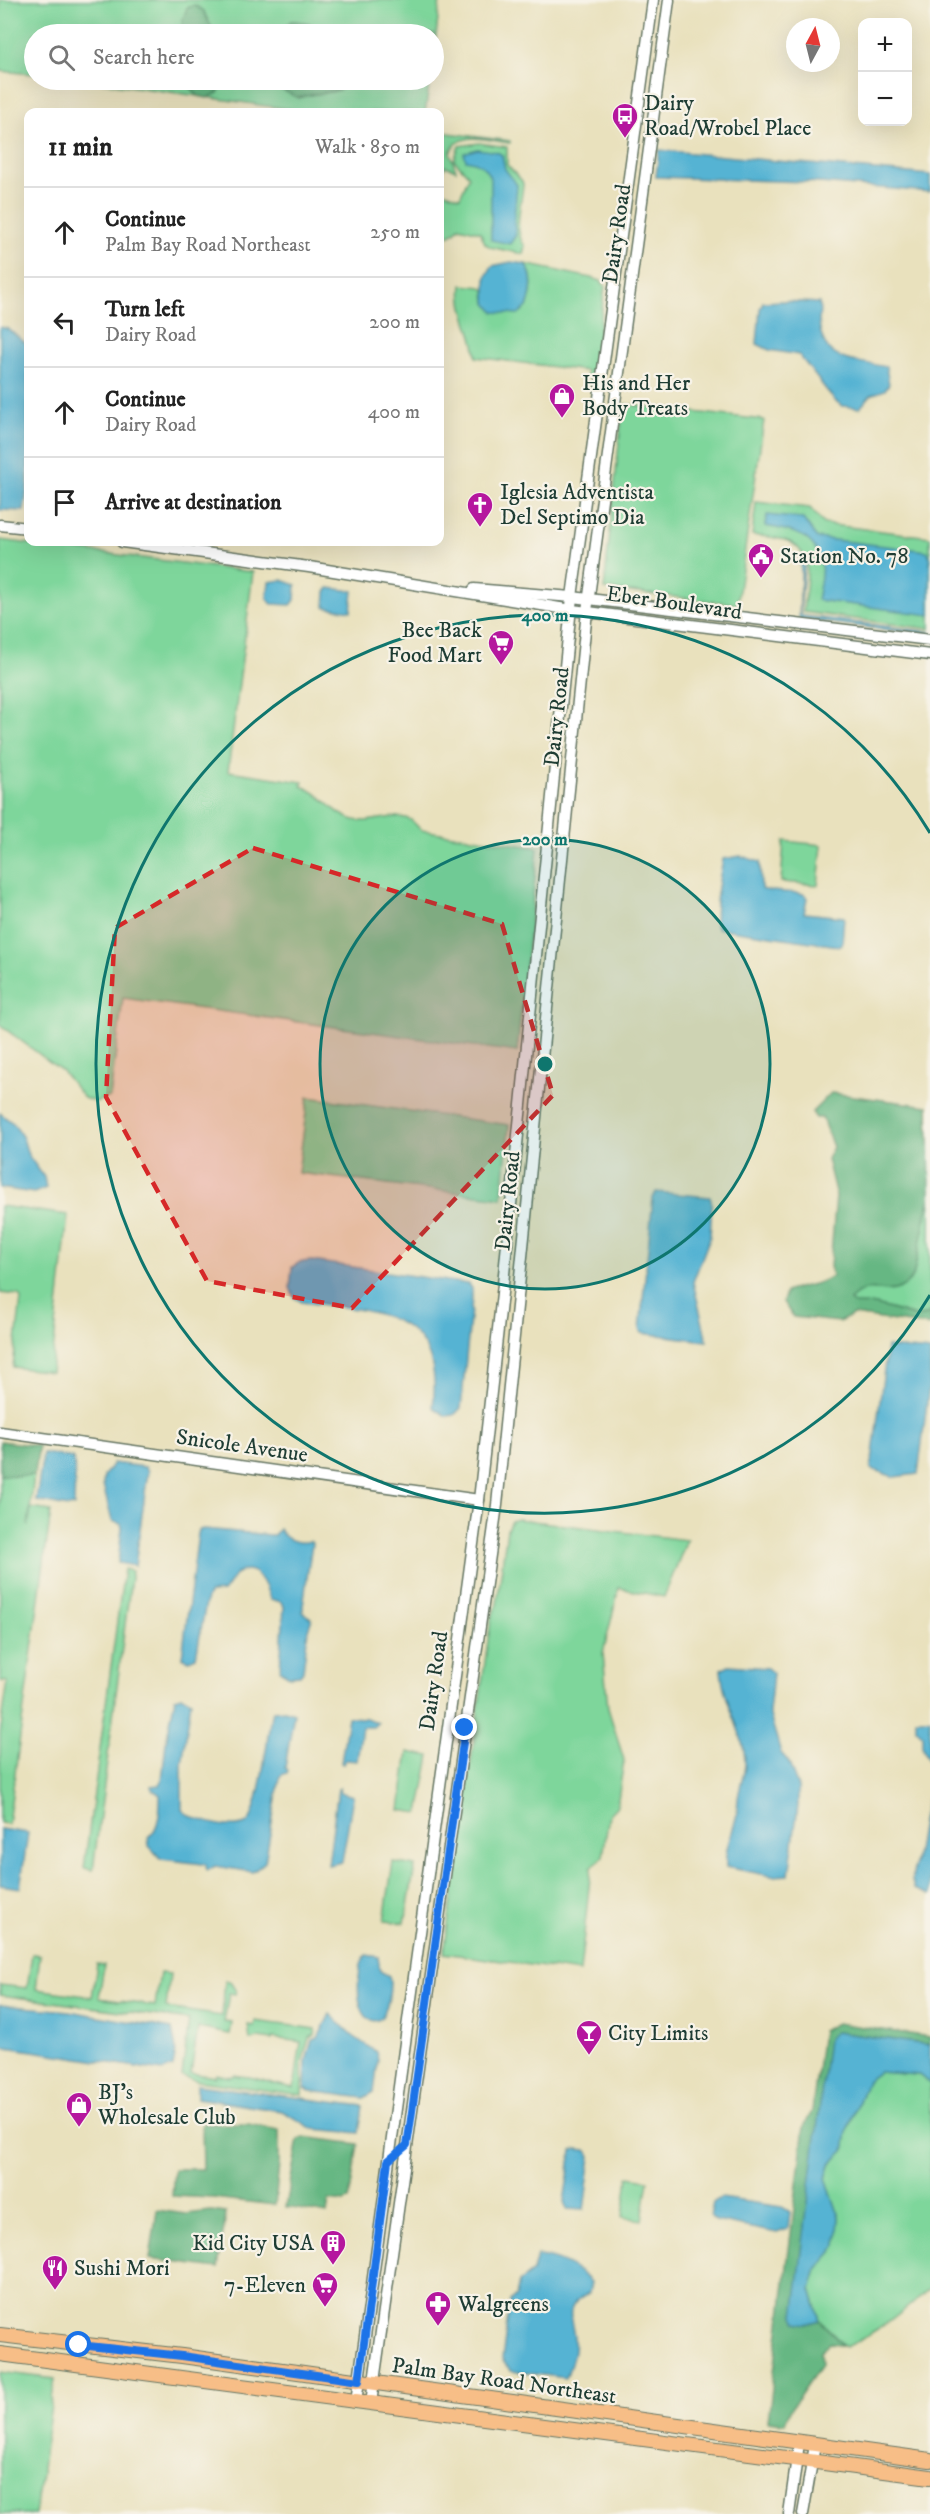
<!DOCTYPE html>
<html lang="en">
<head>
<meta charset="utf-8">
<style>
	:root { --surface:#fff; --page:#f2f2f2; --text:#222; --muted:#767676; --line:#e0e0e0 }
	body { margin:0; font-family:"IM FELL DW Pica",serif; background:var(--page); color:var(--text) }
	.controls { position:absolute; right:18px; top:18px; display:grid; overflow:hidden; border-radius:12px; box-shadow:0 6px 24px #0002 }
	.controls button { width:54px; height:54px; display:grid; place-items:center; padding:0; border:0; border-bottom:2px solid var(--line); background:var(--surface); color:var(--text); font:30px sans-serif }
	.compass { position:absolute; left:786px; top:18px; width:54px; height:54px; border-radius:50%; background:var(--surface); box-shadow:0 6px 24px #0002; rotate:7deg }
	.stop { position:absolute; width:18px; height:18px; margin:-14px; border:4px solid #1a73e8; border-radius:50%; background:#fff }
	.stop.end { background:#1a73e8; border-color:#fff; box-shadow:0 2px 6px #0008 }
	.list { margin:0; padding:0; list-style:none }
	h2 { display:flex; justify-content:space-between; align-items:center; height:78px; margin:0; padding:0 24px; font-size:26px }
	h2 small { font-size:20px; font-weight:400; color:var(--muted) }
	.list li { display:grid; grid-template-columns:39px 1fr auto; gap:18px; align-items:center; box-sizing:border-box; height:90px; padding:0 24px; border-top:2px solid var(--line) }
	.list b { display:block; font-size:22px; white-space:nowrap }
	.list p { margin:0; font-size:20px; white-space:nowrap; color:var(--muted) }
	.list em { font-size:20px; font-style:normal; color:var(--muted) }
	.icon { flex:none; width:33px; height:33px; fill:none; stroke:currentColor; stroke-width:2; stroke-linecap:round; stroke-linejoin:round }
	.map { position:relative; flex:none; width:930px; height:2514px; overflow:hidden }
	.search { position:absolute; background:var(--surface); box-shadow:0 6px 24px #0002; left:24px; top:24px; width:420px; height:66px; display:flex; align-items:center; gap:15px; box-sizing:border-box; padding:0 21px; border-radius:33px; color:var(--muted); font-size:22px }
	.panel { position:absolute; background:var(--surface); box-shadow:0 6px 24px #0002; left:24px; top:108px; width:420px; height:438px; border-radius:12px }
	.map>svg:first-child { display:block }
	.green { fill:#7ed69b; stroke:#4e8a68; stroke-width:1.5 }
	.forest { fill:#66b783; stroke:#427a5c; stroke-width:1.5 }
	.water { fill:#55b3d3; stroke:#3a7884; stroke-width:1.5 }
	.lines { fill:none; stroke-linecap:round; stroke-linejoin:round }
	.minor-casing { stroke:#667664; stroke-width:13 }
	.major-casing { stroke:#667664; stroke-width:16 }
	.minor { stroke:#fff; stroke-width:10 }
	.major { stroke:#f7be87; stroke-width:14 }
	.route { stroke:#1a73e8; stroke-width:8 }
	.marked { fill:#d62828; fill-opacity:0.2; stroke:#d62828; stroke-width:4.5; stroke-dasharray:12 8; stroke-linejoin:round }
	.ring { fill:none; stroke:#0f766e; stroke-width:3 }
	.labels { text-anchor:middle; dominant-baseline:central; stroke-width:4.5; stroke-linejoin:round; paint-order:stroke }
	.poi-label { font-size:22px; fill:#1f3d34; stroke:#f7f3e8; text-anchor:start }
	.street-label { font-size:22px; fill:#1f3d34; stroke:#f7f3e8 }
	.centre { fill:#0f766e; stroke:#f7f3e8; stroke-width:3 }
	.ring-label { font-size:18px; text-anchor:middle; font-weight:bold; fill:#0f766e; stroke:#f7f3e8; stroke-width:4.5; stroke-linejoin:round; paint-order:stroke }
</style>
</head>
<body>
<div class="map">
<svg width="930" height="2514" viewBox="0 0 930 2514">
	<rect width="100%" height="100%" fill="#f7f3e8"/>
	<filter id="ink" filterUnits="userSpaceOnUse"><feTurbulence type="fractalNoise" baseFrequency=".0167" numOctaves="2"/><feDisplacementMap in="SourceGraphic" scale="12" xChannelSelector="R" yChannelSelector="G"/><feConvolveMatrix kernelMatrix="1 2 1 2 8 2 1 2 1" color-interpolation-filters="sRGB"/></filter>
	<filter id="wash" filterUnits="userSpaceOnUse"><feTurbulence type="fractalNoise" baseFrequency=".008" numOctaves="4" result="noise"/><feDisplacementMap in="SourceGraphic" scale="24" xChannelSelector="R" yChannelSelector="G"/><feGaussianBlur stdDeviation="1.35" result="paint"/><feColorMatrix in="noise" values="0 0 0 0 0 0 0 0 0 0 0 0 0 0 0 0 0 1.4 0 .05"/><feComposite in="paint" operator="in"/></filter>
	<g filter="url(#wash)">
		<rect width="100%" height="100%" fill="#e9e1bd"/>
		<g class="green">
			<polygon points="0,0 440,0 434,55 434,34 34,34 34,74 0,71"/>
			<polygon points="86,80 430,80 425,112 309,112"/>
			<path d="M440 132 510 141V143C490 141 459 129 450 153L456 170 445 166 441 175 440 190 460 197 469 176 454 160 459 146 479 143 507 147V165L522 181 523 184C522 203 512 230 525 246L523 254 490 247 485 243 480 232 459 227C453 235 449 237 440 235Z"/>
			<path d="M525 264 591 278 601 281 605 286 593 377H586L587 371 476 357C475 332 458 311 462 285L482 287 485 290 486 302 527 307C532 293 535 276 525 264Z"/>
			<polygon points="623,404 764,420 737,604 604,589"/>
			<path d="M756 502 810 508 824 524 930 537V629L803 612C805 588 816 556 790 542 780 537 763 537 752 535Z"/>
			<path d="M0 540 253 572 228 771 303 782 301 786C321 792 331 812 351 819 370 826 392 811 411 820 414 822 418 827 421 830L538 848 517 1052 123 998 110 1097 95 1102 84 1098 62 1071 0 1025Z"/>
			<polygon points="784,841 822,845 818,885 781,882"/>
			<polygon points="308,1097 509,1125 502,1198 298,1173"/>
			<path d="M930 1197V1312L927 1315 916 1316 876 1305 854 1304 850 1301C870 1274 889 1307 913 1277Z"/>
			<polygon points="0,1206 68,1215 51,1372 13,1367 21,1299 19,1295 0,1293"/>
			<polygon points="0,1475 34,1476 28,1526 31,1508 51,1511 8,1824 0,1823 0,1734 8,1682 0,1681"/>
			<polygon points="517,1519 687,1540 664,1597 619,1588 603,1653 608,1708 624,1760 617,1806 609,1814 603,1857 591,1868 580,1972 444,1953 491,1619 497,1604 507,1529 511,1521"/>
			<polygon points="124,1569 132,1571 93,1870 84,1868"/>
			<polygon points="408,1752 430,1756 419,1813 400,1810"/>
			<polygon points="393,1862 415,1866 405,1923 384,1921"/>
			<path d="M32 1954 40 1955 36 1989 92 1997 97 1964 104 1965 99 1998 155 2006 160 1973 170 1974 166 2008 222 2016 225 1981 230 1982 236 1991 235 1994 229 1993 224 2022 232 2023 230 2034 198 2028 191 2073 215 2077 216 2074 230 2077 235 2075C241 2077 244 2076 249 2077 264 2080 277 2085 294 2088L301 2042 273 2038 272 2040 258 2038 250 2040 248 2025 254 2026 255 2021 316 2029 315 2035 309 2038 302 2062V2095L198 2081 182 2076 189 2020 0 1995V1985L27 1988Z"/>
			<path d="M879 2072 919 2075 930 2084V2288C903 2312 878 2333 845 2347L820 2320 811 2289 817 2269 837 2246 839 2216 826 2178 830 2164 844 2151 847 2131 867 2081Z"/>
			<polygon points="628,2177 648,2180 642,2220 623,2217"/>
			<polygon points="0,2372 55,2379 35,2514 0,2514"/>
		</g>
		<g class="forest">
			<path d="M194 5 204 11C206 20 212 25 214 34H181L183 19 187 8Z"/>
			<path d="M291 21C305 22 313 21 320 34H281L286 31V26Z"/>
			<polygon points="184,80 220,80 222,83 218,93 207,98 198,96"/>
			<path d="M272 80H343L341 89C328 94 313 93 299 98L275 87Z"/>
			<path d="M831 1093 928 1106 930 1197 913 1277C889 1307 870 1274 850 1301L854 1304 876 1305 915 1316 927 1315 930 1312V1326L853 1315 839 1322 793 1317 783 1302 786 1292C801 1285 819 1286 832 1276L830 1266 836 1196 827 1159 833 1147 822 1118H816L812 1112Z"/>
			<polygon points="0,1441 39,1446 34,1476 0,1475"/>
			<polygon points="836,2023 930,2037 930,2045 835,2032 806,2324 820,2320 843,2346 829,2343 820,2351 821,2365 790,2410 785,2423 768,2421 804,2127 812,2111 822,2031"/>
			<polygon points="202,2124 248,2124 279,2130 279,2164 275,2205 213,2198 172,2196 174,2169 203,2169"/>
			<polygon points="303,2137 358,2144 349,2200 344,2202 329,2200 327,2214 286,2207 298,2139"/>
			<polygon points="157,2210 186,2214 210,2211 226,2213 218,2268 150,2259"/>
		</g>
		<g class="water">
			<path d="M477 149 497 152 502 155 505 169 517 185 514 220 516 235 510 244 491 240V180C486 167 480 162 466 160L464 153Z"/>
			<polygon points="659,150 930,175 930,192 807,182 656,177"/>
			<path d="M511 262 525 264C535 276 532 293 527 307L518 314 494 312 486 302V277L492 266Z"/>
			<path d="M783 301 819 303C821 309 819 315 819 321 823 366 853 359 886 367L889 384 885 390 871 395 860 408 843 406 835 401 799 355 769 350 757 344 760 309 763 302Z"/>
			<polygon points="0,327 8,329 28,345 28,482 24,511 0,510"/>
			<path d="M767 515 803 519 817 538 927 551 930 557V615L817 600C819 589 823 573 821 562 814 533 789 530 765 526Z"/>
			<polygon points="800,555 804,566 800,612 802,616 930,632 930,635 799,619 801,575"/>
			<polygon points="282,580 296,585 295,600 291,605 272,604 267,599 269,582"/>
			<polygon points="329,588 353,591 351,611 325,607 326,592"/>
			<path d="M741 856 760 862 761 889C775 893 790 891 804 894L807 898 804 913 844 917 842 944 838 946 717 928C712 912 720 876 723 859Z"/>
			<polygon points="0,1113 14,1124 23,1138 28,1155 44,1177 46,1188 34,1193 0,1188"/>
			<polygon points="656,1192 710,1197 712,1204 710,1237 693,1282 707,1341 642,1333 640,1329 653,1198"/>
			<path d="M312 1261 468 1284 472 1290V1299L461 1408 454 1415 446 1416 433 1407C445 1311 373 1311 302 1302L294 1297 290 1288 292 1267 300 1262Z"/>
			<polygon points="887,1347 930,1351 930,1379 918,1474 894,1477 871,1469"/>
			<polygon points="43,1453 73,1458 75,1472 74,1506 68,1507 36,1501"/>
			<polygon points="113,1463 145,1467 148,1471 135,1566 118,1563 122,1528 121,1524 112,1521 103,1485 104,1476"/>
			<path d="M204 1529 270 1535H274L279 1529C284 1539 298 1545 310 1541L312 1543 303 1606V1612L312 1618 308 1630 303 1671 300 1675 289 1676 280 1670 284 1606 281 1602 270 1599C266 1585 256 1562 237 1573 234 1575 227 1588 223 1592L210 1593 207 1597 196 1657 189 1660 182 1657 198 1534 199 1530Z"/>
			<path d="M729 1665 767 1668 773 1673 769 1712 781 1753 788 1761 798 1787V1805L789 1875 772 1876 726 1867C724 1849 732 1835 736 1818 738 1812 737 1806 738 1799 739 1787 745 1775 745 1763 745 1732 723 1703 721 1669Z"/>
			<path d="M182 1696 191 1701 182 1764V1810C191 1818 203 1821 215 1824 224 1826 239 1828 247 1823 259 1814 268 1734 271 1715L273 1711 285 1710 294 1713 285 1768 288 1770 287 1773 281 1775 279 1783 265 1862 253 1872 215 1866 207 1871 206 1865 203 1864 161 1859 149 1846 148 1837C160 1830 160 1808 160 1795L152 1789 151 1786 160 1785 162 1780 166 1742 175 1698Z"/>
			<polygon points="348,1717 366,1718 378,1723 373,1727 362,1727 357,1761 346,1760 343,1764 341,1763"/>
			<polygon points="916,1719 930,1719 930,1764 922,1746 922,1734 916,1728"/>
			<polygon points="340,1788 340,1792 353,1796 342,1862 328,1865 338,1789"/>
			<polygon points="930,1792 930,1895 914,1889 912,1880 923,1816"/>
			<polygon points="0,1829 28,1833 20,1888 0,1885"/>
			<path d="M366 1955 378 1957 380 1971 389 1976 390 1980C390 2042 353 2027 359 1977 360 1968 361 1961 366 1955Z"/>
			<polygon points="0,2005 69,2011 172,2029 176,2050 173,2067 163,2071 0,2046"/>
			<polygon points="330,2014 353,2036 376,2052 378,2059 374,2092 364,2098 310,2091 305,2088 306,2061 312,2040 318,2038"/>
			<polygon points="835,2032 930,2045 930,2084 919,2075 879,2072 867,2081 847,2131 844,2151 830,2164 826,2178 839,2216 837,2246 817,2269 811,2289 820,2320 806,2324 797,2322 794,2316 828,2039"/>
			<polygon points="197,2085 363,2106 359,2133 313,2129 282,2111 197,2098"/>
			<polygon points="576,2149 586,2150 591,2156 584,2210 567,2209 564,2202 572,2151"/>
			<polygon points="720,2198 782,2207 790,2212 788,2229 777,2233 716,2221 710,2216 713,2203"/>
			<path d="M537 2256C555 2257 578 2268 591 2282L589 2293C556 2309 578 2324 574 2350 573 2360 569 2369 566 2378L511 2371 502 2360 510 2301 516 2296 519 2282 533 2271Z"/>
		</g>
	</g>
	<g filter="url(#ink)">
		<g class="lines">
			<g class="minor-casing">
				<g id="minor">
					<polyline points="0,525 28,528"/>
					<polyline points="122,542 309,567 572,610 930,655"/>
					<polyline points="474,589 572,597 930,640"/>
					<polyline points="0,1432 479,1500"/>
					<polyline points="356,2402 479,1500 503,1284 572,597 653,0"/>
					<polyline points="371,2403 497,1505 587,611 669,0"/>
					<polyline points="789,2514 799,2443"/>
					<polyline points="803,2514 815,2445"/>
				</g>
			</g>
			<g class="major-casing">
				<g id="major">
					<polyline points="0,2335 182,2356 930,2460"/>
					<polyline points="0,2354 930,2477"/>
				</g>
			</g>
			<use href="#minor" class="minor"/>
			<use href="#major" class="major"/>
		</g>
	</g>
	<g class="lines" filter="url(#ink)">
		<polyline class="route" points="79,2345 182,2356 359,2381 388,2161 407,2145 410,2126 465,1728"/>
	</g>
	<path class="marked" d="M253 848 502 924 553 1095 352 1308 207 1281 106 1097 115 928Z"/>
	<circle cx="545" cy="1064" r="225" fill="#0f766e" fill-opacity=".12"/>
	<g class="ring">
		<circle cx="545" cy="1064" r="225"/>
		<path d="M930 1295A449 449 0 1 1 930 833"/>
	</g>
	<defs>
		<g id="bus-pin" transform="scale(1.35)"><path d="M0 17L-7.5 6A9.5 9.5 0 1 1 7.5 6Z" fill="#b5179e" stroke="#f7f3e8"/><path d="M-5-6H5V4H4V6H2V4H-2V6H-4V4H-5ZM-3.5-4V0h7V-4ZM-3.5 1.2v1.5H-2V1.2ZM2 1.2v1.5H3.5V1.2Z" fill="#fff"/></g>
		<g id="shop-pin" transform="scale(1.35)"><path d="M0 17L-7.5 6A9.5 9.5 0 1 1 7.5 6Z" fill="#b5179e" stroke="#f7f3e8"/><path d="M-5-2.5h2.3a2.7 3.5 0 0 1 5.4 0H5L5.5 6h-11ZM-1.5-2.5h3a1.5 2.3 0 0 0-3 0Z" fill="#fff"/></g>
		<g id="church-pin" transform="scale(1.35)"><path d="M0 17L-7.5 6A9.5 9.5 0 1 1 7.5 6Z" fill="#b5179e" stroke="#f7f3e8"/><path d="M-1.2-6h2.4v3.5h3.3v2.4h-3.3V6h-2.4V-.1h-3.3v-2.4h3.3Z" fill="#fff"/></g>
		<g id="civic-pin" transform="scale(1.35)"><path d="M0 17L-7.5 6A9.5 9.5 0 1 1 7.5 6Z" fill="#b5179e" stroke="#f7f3e8"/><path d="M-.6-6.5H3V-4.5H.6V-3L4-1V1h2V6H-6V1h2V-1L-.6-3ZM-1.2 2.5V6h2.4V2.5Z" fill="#fff"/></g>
		<g id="supermarket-pin" transform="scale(1.35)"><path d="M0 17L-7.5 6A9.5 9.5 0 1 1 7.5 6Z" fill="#b5179e" stroke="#f7f3e8"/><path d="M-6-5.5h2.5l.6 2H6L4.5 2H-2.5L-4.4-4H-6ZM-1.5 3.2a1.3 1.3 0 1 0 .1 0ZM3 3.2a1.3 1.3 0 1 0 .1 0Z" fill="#fff"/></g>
		<g id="bar-pin" transform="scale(1.35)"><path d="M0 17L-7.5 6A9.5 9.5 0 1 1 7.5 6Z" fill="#b5179e" stroke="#f7f3e8"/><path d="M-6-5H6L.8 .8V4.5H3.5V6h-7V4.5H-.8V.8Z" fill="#fff"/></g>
		<g id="building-pin" transform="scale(1.35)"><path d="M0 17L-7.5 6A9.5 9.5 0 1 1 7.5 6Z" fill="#b5179e" stroke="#f7f3e8"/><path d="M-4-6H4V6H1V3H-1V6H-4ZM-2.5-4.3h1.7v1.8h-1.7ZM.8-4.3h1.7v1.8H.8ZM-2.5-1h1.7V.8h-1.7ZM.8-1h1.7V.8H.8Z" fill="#fff"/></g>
		<g id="restaurant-pin" transform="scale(1.35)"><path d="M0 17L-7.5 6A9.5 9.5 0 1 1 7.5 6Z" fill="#b5179e" stroke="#f7f3e8"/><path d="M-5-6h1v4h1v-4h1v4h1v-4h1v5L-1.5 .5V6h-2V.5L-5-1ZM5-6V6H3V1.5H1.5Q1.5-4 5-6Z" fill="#fff"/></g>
		<g id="pharmacy-pin" transform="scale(1.35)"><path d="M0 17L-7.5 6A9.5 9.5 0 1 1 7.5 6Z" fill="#b5179e" stroke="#f7f3e8"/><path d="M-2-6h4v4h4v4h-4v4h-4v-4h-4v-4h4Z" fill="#fff"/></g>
	</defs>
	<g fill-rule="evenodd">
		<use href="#bus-pin" x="625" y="116"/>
		<use href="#shop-pin" x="562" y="396"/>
		<use href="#church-pin" x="480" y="505"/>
		<use href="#civic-pin" x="761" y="556"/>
		<use href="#supermarket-pin" x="501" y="643"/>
		<use href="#bar-pin" x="589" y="2033"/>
		<use href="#shop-pin" x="79" y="2105"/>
		<use href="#building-pin" x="333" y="2243"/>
		<use href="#restaurant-pin" x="55" y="2268"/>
		<use href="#supermarket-pin" x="325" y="2285"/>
		<use href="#pharmacy-pin" x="438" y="2304"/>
	</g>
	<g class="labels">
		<g class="poi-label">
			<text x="644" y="103">Dairy<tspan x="644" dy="25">Road/Wrobel Place</tspan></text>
			<text x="582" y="383">His and Her<tspan x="582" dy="25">Body Treats</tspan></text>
			<text x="500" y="492">Iglesia Adventista<tspan x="500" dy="25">Del Septimo Dia</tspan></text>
			<text x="780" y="556">Station No. 78</text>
			<text x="482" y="630" text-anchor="end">Bee Back<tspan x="482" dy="25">Food Mart</tspan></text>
			<text x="608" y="2033">City Limits</text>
			<text x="98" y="2092">BJ's<tspan x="98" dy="25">Wholesale Club</tspan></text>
			<text x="314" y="2243" text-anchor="end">Kid City USA</text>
			<text x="74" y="2268">Sushi Mori</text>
			<text x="306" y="2285" text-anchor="end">7-Eleven</text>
			<text x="458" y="2304">Walgreens</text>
		</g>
		<g class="street-label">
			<text transform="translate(617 234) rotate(-82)">Dairy Road</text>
			<text transform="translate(674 603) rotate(8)">Eber Boulevard</text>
			<text transform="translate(557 717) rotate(-84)">Dairy Road</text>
			<text transform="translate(508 1201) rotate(-84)">Dairy Road</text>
			<text transform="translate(242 1446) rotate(8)">Snicole Avenue</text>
			<text transform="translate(434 1681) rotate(-82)">Dairy Road</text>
			<text transform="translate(504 2381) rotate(8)">Palm Bay Road Northeast</text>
		</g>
	</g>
	<circle cx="545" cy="1064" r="9" class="centre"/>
	<g class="ring-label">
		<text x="545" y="621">400 m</text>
		<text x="545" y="845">200 m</text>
	</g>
</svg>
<div class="controls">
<button>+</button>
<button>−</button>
</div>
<svg class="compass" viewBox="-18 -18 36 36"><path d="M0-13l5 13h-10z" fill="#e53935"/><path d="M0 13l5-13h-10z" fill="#767676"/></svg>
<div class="stop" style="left:79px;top:2345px"></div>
<div class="stop end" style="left:465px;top:1728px"></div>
<div class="search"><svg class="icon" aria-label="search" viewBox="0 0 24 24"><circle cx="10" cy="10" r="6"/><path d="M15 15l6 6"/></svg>Search here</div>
<section class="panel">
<h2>11 min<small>Walk · 850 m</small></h2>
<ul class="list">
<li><svg class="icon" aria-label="ahead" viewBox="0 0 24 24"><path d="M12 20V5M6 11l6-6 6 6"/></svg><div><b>Continue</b><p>Palm Bay Road Northeast</p></div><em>250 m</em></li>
<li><svg class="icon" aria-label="left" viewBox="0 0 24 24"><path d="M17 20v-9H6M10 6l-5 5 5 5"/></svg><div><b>Turn left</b><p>Dairy Road</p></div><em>200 m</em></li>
<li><svg class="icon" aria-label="ahead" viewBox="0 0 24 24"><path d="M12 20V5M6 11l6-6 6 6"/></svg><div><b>Continue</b><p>Dairy Road</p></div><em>400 m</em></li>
<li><svg class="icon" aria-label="arrive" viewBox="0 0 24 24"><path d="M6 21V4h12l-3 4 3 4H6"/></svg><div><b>Arrive at destination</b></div></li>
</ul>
</section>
</div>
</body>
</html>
